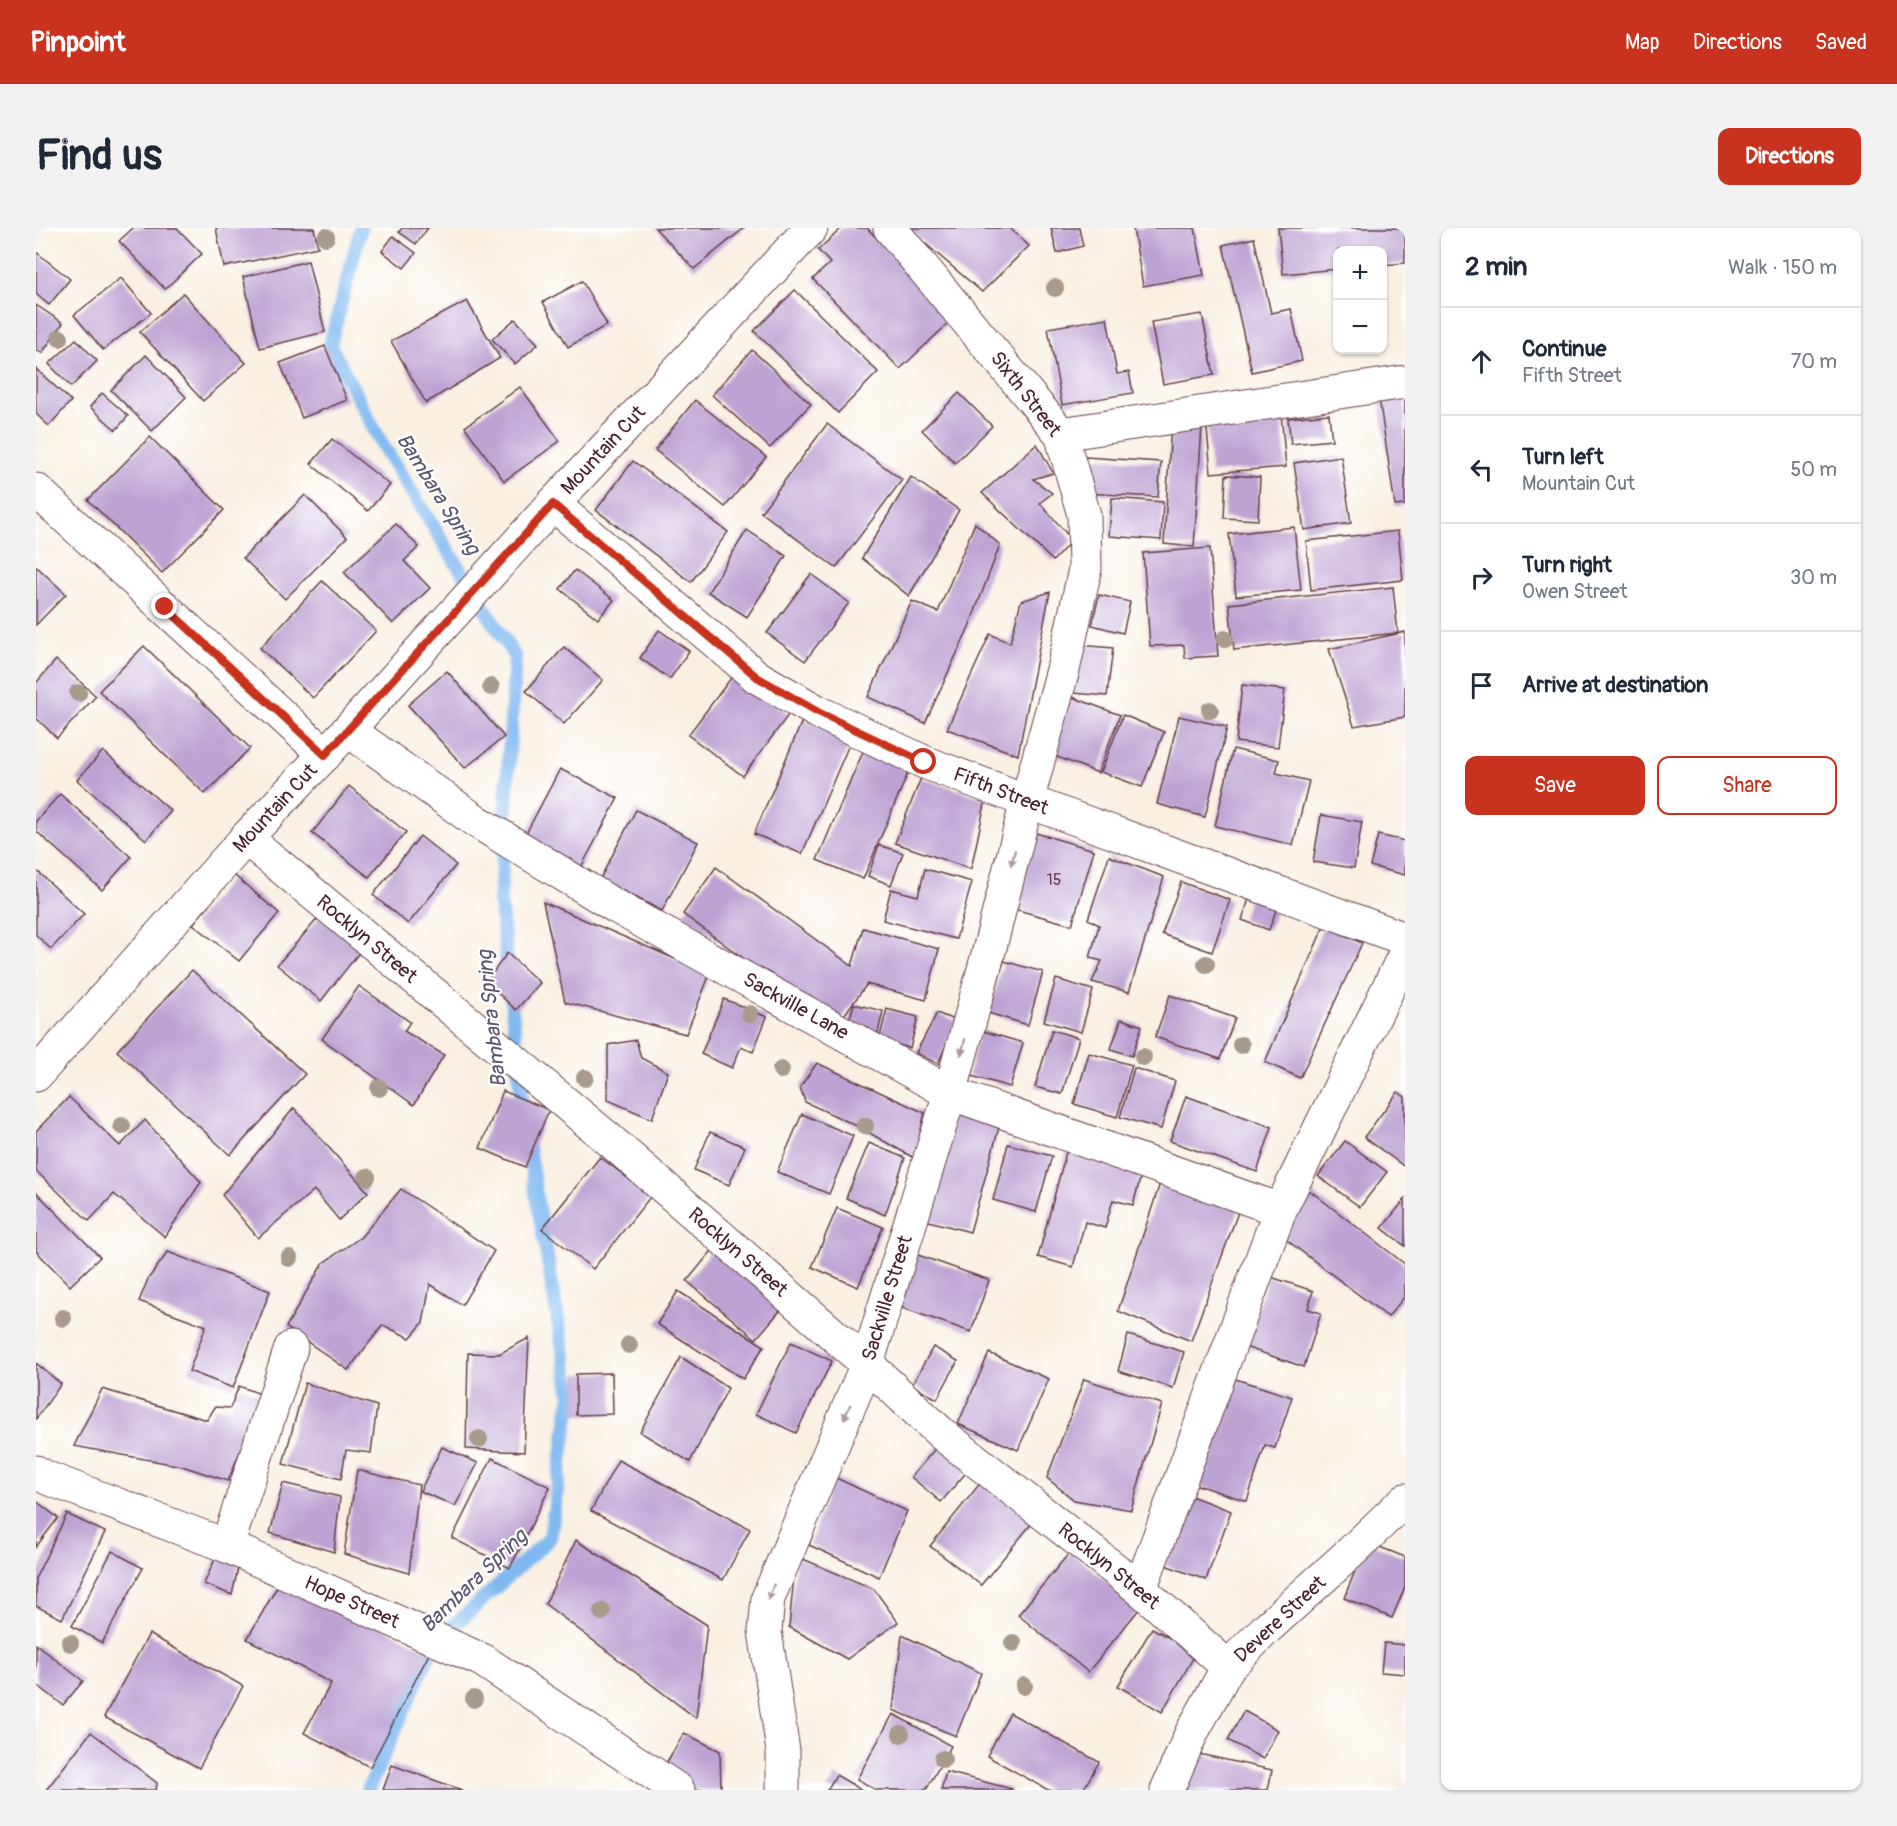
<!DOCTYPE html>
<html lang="en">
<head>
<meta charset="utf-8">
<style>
	:root { --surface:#fff; --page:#f2f2f3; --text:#1f2937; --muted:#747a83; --line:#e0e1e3; --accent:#c8321e }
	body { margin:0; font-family:Pangolin,sans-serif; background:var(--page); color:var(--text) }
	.controls { position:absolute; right:18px; top:18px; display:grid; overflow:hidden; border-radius:12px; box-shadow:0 2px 4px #0004 }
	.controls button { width:54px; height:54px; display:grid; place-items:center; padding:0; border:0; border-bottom:2px solid var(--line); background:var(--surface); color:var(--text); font:30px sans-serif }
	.stop { position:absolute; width:18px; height:18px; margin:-14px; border:4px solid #c8321e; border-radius:50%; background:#fff }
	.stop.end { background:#c8321e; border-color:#fff; box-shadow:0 2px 6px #0008 }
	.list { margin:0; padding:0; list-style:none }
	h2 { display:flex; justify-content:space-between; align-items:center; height:78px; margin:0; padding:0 24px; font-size:26px }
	h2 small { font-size:20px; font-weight:400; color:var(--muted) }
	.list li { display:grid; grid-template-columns:39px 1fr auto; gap:18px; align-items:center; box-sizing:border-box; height:108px; padding:0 24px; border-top:2px solid var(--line) }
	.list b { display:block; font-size:22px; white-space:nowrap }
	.list p { margin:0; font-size:20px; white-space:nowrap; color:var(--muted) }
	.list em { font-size:20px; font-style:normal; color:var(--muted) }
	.actions { display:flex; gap:12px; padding:18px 24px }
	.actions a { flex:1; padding:14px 0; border:2px solid var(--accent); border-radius:12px; text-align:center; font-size:21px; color:var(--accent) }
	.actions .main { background:var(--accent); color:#fff }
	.icon { flex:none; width:33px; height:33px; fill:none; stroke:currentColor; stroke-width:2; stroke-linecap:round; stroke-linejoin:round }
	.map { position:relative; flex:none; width:1369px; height:1562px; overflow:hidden; border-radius:12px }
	header { display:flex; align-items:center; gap:36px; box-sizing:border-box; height:84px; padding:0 30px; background:var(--accent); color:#fff }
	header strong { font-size:28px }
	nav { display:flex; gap:33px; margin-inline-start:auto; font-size:21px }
	.intro { display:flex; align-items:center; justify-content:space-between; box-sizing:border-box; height:144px; padding:0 36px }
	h1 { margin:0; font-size:42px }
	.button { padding:15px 27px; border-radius:12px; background:var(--accent); color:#fff; font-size:21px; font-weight:700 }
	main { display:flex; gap:36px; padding:0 36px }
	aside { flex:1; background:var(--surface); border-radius:12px; box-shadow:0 2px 4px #0004 }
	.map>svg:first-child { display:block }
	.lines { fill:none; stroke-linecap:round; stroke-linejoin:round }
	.stream { stroke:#80b9f1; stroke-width:14 }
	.building { fill:#bda3d3 }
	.minor-casing { stroke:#643e46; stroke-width:35 }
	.secondary-casing { stroke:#643e46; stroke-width:35 }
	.minor { stroke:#fff; stroke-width:33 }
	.secondary { stroke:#fff; stroke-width:33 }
	.tree { fill:#a89b8b }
	.oneway { fill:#ae9aa0 }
	.route { stroke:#c8321e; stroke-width:8 }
	.labels { text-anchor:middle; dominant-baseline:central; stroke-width:4.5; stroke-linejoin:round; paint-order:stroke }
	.number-label { font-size:16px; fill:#674055 }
	.street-label { font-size:20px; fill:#4a1f2b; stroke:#fff }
	.water-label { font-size:21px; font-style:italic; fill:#5d5570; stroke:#fff }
</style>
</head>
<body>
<header>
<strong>Pinpoint</strong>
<nav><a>Map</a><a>Directions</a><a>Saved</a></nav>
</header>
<div class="intro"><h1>Find us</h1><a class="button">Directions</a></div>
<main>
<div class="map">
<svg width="1369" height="1562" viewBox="0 0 1369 1562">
	<rect width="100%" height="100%" fill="#fff"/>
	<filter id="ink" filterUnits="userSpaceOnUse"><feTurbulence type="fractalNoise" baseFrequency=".0167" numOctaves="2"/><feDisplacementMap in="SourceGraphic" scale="12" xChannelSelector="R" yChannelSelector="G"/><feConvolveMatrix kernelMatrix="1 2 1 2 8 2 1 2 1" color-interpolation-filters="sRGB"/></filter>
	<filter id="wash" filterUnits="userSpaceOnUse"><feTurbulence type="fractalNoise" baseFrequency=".008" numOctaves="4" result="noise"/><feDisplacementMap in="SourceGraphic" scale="24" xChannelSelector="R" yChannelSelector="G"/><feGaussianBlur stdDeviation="1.35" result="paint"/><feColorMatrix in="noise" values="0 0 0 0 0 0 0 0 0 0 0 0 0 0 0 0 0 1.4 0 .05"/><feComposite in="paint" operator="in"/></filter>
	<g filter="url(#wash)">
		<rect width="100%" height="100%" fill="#f9f0e2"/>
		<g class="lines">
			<g class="stream">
				<polyline points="325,0 294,117 347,218 479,429 464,673 472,743"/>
				<polyline points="474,762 488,889"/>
				<polyline points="332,1562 398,1416 514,1310 535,1167 491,914"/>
			</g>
		</g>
		<g id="blocks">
			<g class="building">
				<polygon points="97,0 141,0 166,26 129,61 83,13"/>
				<polygon points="180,0 278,0 282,19 188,39"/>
				<polygon points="366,0 392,0 380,16 363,4"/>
				<polygon points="619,0 708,0 658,41"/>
				<polygon points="806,0 831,0 918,90 864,141 777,51 794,35 782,22"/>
				<polygon points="871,0 974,0 993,18 946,64"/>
				<polygon points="1015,0 1043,0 1047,18 1021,25"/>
				<polygon points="1097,0 1159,0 1168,47 1107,58"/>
				<polygon points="1242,0 1369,0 1369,35 1347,37 1347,22 1302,22 1302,41 1247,46"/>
				<polygon points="357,8 380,25 368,40 346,23"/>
				<polygon points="1218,10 1235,85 1255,81 1266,133 1216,144 1187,17"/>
				<polygon points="0,24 34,51 13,77 0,66"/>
				<polygon points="272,33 289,104 224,120 207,49"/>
				<polygon points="85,50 115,85 67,122 38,87"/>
				<polygon points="546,53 571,97 532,119 507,74"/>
				<polygon points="759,62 842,144 802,185 718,103"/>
				<polygon points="147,65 210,135 167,173 104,104"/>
				<polygon points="431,73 464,130 390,175 355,113"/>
				<polygon points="0,77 27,95 6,125 0,122"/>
				<polygon points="1166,86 1178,147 1127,156 1115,94"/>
				<polygon points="1071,90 1081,146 1093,144 1097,165 1026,177 1012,100"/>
				<polygon points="479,91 502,116 479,136 456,111"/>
				<polygon points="40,111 61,133 35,159 13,136"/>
				<polygon points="289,118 311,172 266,190 244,135"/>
				<polygon points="716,122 775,176 734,220 676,167"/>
				<polygon points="110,127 150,169 116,203 75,162"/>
				<polygon points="0,141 35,173 13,198 0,186"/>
				<polygon points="484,159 524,213 468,253 429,199"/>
				<polygon points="1369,160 1369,277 1359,278 1342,163"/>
				<polygon points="66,165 92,188 80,202 54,179"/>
				<polygon points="923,165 956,198 919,235 886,202"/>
				<polygon points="659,172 730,229 689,279 619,222"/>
				<polygon points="1245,185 1250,239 1175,245 1170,191"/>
				<polygon points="1293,186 1296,212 1255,216 1252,190"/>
				<polygon points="1135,195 1166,198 1158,319 1128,316"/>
				<polygon points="791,196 866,252 800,340 725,284"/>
				<polygon points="114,209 188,282 126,345 52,272"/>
				<polygon points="296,211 354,257 332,283 275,236"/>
				<polygon points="1001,216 1017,245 997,251 1016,265 1004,275 1036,312 1017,333 946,265"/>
				<polygon points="1305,228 1315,295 1268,302 1258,235"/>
				<polygon points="1049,229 1125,234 1122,269 1047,265"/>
				<polygon points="597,233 692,304 655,354 560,282"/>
				<polygon points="1190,247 1224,249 1222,292 1188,290"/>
				<polygon points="875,249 923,282 873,368 826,330"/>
				<polygon points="269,267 311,309 249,371 207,330"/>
				<polygon points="1076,270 1127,274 1125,312 1073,308"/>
				<polygon points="939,295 964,317 933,399 889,495 832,469 876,373 902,384"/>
				<polygon points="360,296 383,319 368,333 394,360 357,396 308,344"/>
				<polygon points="1258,299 1265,362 1200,368 1193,306"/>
				<polygon points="711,302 750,328 711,389 672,364"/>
				<polygon points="1362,303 1367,352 1275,362 1270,313"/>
				<polygon points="1174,320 1182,428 1149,430 1148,417 1114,418 1107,325"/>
				<polygon points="0,338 30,366 0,397"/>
				<polygon points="539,342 578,372 562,391 524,361"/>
				<polygon points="775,346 813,375 769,433 731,405"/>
				<polygon points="286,353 340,403 277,470 224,420"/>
				<polygon points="1357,359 1362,405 1198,422 1193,376"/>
				<polygon points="1014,364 982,527 911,501 954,406 974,415 985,373"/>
				<polygon points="1063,367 1094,374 1087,405 1056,397"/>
				<polygon points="623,402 653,423 634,451 604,430"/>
				<polygon points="1369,404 1369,489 1318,498 1293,421"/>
				<polygon points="1043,417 1077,420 1071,468 1038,465"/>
				<polygon points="108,418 214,520 169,566 63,463"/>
				<polygon points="528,419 567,452 528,496 490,463"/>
				<polygon points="20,432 60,468 21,510 0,490 0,455"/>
				<polygon points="411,443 468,509 429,540 372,477"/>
				<polygon points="698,446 753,486 707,548 652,507"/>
				<polygon points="1206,457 1249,462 1242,519 1200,514"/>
				<polygon points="1036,469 1084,487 1062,545 1014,526"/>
				<polygon points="1087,487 1128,504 1106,559 1065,544"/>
				<polygon points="1143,488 1191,499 1169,589 1121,576"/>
				<polygon points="767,491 815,512 766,626 718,606"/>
				<polygon points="832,512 878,531 827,651 781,632"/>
				<polygon points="1197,521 1243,532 1240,545 1273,553 1257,617 1179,598"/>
				<polygon points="67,523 135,583 110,612 41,552"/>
				<polygon points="524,541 582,570 542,645 485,615"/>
				<polygon points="885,550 950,571 935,641 859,615"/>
				<polygon points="313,558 370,604 333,649 276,605"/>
				<polygon points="24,566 95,629 66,662 0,603 0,593"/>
				<polygon points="600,582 662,614 626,683 564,651"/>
				<polygon points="1285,587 1326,594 1318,640 1277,634"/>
				<polygon points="1000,605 1058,622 1036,697 978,681"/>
				<polygon points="1342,607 1369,613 1369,647 1334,638"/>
				<polygon points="384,608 420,637 372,696 337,667"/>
				<polygon points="843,617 867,625 855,657 832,648"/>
				<polygon points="1073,628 1128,649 1093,764 1056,754 1066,733 1054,730 1063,697 1052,691"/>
				<polygon points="680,639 816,738 827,700 903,721 890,772 831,756 800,798 647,686"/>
				<polygon points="889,641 936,654 920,711 847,692 855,661 882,668"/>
				<polygon points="0,642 48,686 15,721 0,707"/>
				<polygon points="198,647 243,685 203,733 157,696"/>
				<polygon points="1145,654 1194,672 1176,724 1126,706"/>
				<polygon points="1216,662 1244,671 1233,702 1206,692"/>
				<polygon points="507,674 674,746 650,806 529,774"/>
				<polygon points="284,688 326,721 285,773 241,737"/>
				<polygon points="1288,698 1326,715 1264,850 1229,834"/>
				<polygon points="471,725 504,755 480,782 450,754"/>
				<polygon points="968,733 1007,744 992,797 952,785"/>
				<polygon points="156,742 269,846 194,927 81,823"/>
				<polygon points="1020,751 1057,762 1045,804 1008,793"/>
				<polygon points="323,758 374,794 368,803 408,827 378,877 286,811"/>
				<polygon points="1134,767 1199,790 1184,831 1119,809"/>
				<polygon points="688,771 731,789 717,824 705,819 696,840 665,826"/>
				<polygon points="818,776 847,783 841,809 811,800"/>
				<polygon points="851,781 882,789 874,820 843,812"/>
				<polygon points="901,785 920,793 902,836 880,825"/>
				<polygon points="1085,791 1106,798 1096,828 1075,821"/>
				<polygon points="944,802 987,815 974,859 932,847"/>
				<polygon points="1016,802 1043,810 1026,866 999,859"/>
				<polygon points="600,812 605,830 632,844 616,891 572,872 572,817"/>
				<polygon points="1053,825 1096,837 1081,889 1038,876"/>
				<polygon points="781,835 889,885 878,930 821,898 769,874 764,859"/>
				<polygon points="1098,840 1139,853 1125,901 1084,889"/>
				<polygon points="467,863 513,882 489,939 444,920"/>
				<polygon points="1362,864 1369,869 1369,939 1328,909"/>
				<polygon points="1150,868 1236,899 1221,944 1134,913"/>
				<polygon points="33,869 84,918 109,892 165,954 129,1009 78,966 53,993 0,943 0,903"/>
				<polygon points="258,880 332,964 303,992 278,962 222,1010 186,967"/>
				<polygon points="918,883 964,896 934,1004 889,992"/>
				<polygon points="766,886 817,908 793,966 741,944"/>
				<polygon points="674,904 709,919 693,957 658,942"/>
				<polygon points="1309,913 1351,944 1324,979 1282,948"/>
				<polygon points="833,915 869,930 849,987 810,970"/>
				<polygon points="972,916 1016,928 1000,984 957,972"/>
				<polygon points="1030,924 1106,944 1097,977 1077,972 1069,1000 1049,994 1037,1039 1002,1029"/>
				<polygon points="564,929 615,968 557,1041 506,1001"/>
				<polygon points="1127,946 1205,976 1155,1113 1082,1083"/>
				<polygon points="365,961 458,1023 426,1077 394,1056 387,1095 374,1110 347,1097 312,1142 250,1099 287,1035 325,1009"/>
				<polygon points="1273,962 1369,1036 1369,1068 1352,1089 1248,1010 1257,983"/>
				<polygon points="0,964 64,1029 34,1058 0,1023"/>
				<polygon points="1369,971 1369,1018 1346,1000"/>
				<polygon points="801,980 847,999 822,1059 776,1039"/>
				<polygon points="679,1019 748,1078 720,1111 651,1053"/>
				<polygon points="132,1024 234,1063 197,1160 153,1143 170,1098 103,1073 112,1051"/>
				<polygon points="879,1026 953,1052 935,1104 861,1078"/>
				<polygon points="1232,1048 1277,1063 1272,1081 1285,1085 1268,1139 1209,1119"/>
				<polygon points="642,1063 728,1118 707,1151 621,1096"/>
				<polygon points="1092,1107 1148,1124 1137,1160 1082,1143"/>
				<polygon points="493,1110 488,1224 430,1221 432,1125 463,1126"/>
				<polygon points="755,1114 796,1133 760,1205 720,1186"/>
				<polygon points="897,1119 922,1133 901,1171 876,1157"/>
				<polygon points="953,1125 1013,1151 982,1222 922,1196"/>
				<polygon points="645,1129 692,1160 654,1234 604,1204"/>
				<polygon points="0,1135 25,1156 0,1191"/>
				<polygon points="576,1145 577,1186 540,1187 540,1146"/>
				<polygon points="1193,1149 1256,1169 1239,1220 1229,1217 1211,1273 1158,1256"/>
				<polygon points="1048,1151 1126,1176 1095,1282 1038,1272 1011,1250"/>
				<polygon points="269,1155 341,1178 335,1225 310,1222 305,1251 247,1236"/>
				<polygon points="203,1158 227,1167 192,1253 146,1238 38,1218 66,1161 171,1192 179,1179 194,1180"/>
				<polygon points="904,1215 934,1240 905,1274 875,1249"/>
				<polygon points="406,1219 442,1235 419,1278 384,1263"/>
				<polygon points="456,1230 514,1259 474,1340 416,1310"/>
				<polygon points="582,1232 714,1301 687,1352 555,1283"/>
				<polygon points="321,1242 383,1257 373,1345 308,1326"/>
				<polygon points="798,1249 871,1283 843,1349 773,1317"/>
				<polygon points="946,1253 997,1294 945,1357 894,1318"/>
				<polygon points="247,1255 304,1269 298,1324 234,1305"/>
				<polygon points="1155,1268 1195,1283 1170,1352 1129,1337"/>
				<polygon points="0,1273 22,1290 0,1319"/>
				<polygon points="31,1286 69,1304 26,1391 0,1378 0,1349"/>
				<polygon points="540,1312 671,1397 660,1490 509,1376"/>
				<polygon points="1331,1314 1369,1329 1369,1359 1356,1390 1308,1370"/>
				<polygon points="76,1323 107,1340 66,1415 36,1398"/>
				<polygon points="182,1324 204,1331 196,1367 168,1356"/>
				<polygon points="1034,1324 1104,1380 1052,1444 982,1387"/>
				<polygon points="760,1328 838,1361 862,1394 811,1431 753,1399"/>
				<polygon points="248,1347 394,1424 334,1539 268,1505 295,1455 211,1411"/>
				<polygon points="1116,1400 1160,1425 1126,1484 1082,1458"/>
				<polygon points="113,1406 207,1458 163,1540 68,1489"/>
				<polygon points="866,1407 945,1445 920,1508 857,1482"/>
				<polygon points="1348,1415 1369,1417 1369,1446 1345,1444"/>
				<polygon points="0,1416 47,1453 27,1477 0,1456"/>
				<polygon points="1208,1483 1242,1502 1227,1531 1192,1512"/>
				<polygon points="974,1485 1063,1534 1047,1562 1012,1562 951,1528"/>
				<polygon points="857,1486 915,1518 890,1562 840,1562 821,1551"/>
				<polygon points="55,1504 121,1555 120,1562 10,1562"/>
				<polygon points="648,1505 684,1523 685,1562 656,1562 625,1544"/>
				<polygon points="1154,1524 1236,1542 1232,1562 1146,1562"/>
				<polygon points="356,1537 426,1562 347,1562"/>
				<polygon points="910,1544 976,1561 976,1562 905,1562"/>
				<polygon points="800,1547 826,1562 791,1562"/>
			</g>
		</g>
	</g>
	<g filter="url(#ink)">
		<use href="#blocks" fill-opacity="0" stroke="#643e46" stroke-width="1.5"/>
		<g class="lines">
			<g class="minor-casing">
				<g id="minor">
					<polyline points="1025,206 1369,154"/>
					<polyline points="0,262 289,527"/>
					<polyline points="517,276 721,449 782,484 888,534 991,573 1369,711"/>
					<polyline points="312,502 440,593 579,678 914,865 1244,982"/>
					<polyline points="210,610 569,908 831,1136 906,1206 1104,1361 1192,1439"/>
					<polyline points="0,1244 11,1250 191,1318 446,1432 642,1562"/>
					<polyline points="191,1318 255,1120"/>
					<polyline points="1104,1361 1244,982 1369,726"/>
					<polyline points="747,1562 747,1523 729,1403 732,1370 831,1136 914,865 953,723 991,573 1027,442 1049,341 1048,287 1025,206 854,0"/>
					<polyline points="1131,1562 1155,1506 1192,1439 1231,1400 1315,1324 1369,1272"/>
				</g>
			</g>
			<g class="secondary-casing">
				<polyline id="secondary" points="0,847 210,610 312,502 517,276 775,0"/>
			</g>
			<use href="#minor" class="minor"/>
			<use href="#secondary" class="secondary"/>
		</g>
		<g class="tree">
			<circle cx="290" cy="9" r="9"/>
			<circle cx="1019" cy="60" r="9"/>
			<circle cx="24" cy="110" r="9"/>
			<circle cx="1189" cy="411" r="9"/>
			<circle cx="455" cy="459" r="9"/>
			<circle cx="42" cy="465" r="9"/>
			<circle cx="1174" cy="482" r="9"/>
			<circle cx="1170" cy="736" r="9"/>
			<circle cx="714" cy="786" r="9"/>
			<circle cx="1205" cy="817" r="9"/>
			<circle cx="1107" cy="829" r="9"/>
			<circle cx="745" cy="842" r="9"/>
			<circle cx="549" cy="850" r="9"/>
			<circle cx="343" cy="860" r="9"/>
			<circle cx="86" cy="898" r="9"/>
			<circle cx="829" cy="898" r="9"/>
			<circle cx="331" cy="949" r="9"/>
			<circle cx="253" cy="1030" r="9"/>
			<circle cx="27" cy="1090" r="9"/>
			<circle cx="593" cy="1117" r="9"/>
			<circle cx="443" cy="1211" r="9"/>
			<circle cx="566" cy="1384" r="9"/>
			<circle cx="34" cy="1415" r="9"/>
			<circle cx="977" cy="1415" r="9"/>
			<circle cx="988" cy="1458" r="9"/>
			<circle cx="438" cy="1471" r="9"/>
			<circle cx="865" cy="1506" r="9"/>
			<circle cx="907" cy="1531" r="9"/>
		</g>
		<defs><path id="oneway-solid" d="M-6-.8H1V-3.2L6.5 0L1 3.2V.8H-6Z" transform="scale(1.5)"/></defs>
		<g class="oneway">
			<use href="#oneway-solid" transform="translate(977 630) rotate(104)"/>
			<use href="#oneway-solid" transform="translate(927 819) rotate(105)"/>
			<use href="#oneway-solid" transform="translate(811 1184) rotate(113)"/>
			<use href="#oneway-solid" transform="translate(735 1364) rotate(110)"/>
		</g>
	</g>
	<g class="lines" filter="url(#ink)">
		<polyline class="route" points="129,379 289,527 517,276 721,449 782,484 888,534"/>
	</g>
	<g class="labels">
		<g class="number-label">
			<text x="1018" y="652">15</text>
		</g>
		<g class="street-label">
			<text transform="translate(990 166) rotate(52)">Sixth Street</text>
			<text transform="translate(567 222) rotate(-47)">Mountain Cut</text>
			<text transform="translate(965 563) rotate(21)">Fifth Street</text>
			<text transform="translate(239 580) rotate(-47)">Mountain Cut</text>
			<text transform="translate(331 711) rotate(40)">Rocklyn Street</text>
			<text transform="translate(760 778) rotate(29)">Sackville Lane</text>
			<text transform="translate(702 1024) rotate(41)">Rocklyn Street</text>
			<text transform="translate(851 1070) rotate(-73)">Sackville Street</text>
			<text transform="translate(1073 1338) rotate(39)">Rocklyn Street</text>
			<text transform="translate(316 1374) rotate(24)">Hope Street</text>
			<text transform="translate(1244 1391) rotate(-43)">Devere Street</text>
		</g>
		<g class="water-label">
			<text transform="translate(402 266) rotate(58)">Bambara Spring</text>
			<text transform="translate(456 791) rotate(-96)">Bambara Spring</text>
			<text transform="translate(438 1353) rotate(-44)">Bambara Spring</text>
		</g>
	</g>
</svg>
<div class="controls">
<button>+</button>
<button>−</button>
</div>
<div class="stop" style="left:888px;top:534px"></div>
<div class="stop end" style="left:129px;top:379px"></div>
</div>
<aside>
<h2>2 min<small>Walk · 150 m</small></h2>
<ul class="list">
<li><svg class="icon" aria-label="ahead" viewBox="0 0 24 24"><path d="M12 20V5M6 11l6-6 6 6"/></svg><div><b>Continue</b><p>Fifth Street</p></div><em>70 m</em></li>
<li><svg class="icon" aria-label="left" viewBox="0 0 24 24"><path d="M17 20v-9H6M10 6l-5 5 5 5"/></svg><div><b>Turn left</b><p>Mountain Cut</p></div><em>50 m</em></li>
<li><svg class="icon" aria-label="right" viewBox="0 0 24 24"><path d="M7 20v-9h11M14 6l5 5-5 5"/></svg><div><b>Turn right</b><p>Owen Street</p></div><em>30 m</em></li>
<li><svg class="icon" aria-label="arrive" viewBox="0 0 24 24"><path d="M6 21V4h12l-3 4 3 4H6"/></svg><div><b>Arrive at destination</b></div></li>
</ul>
<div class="actions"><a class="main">Save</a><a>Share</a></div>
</aside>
</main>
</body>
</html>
